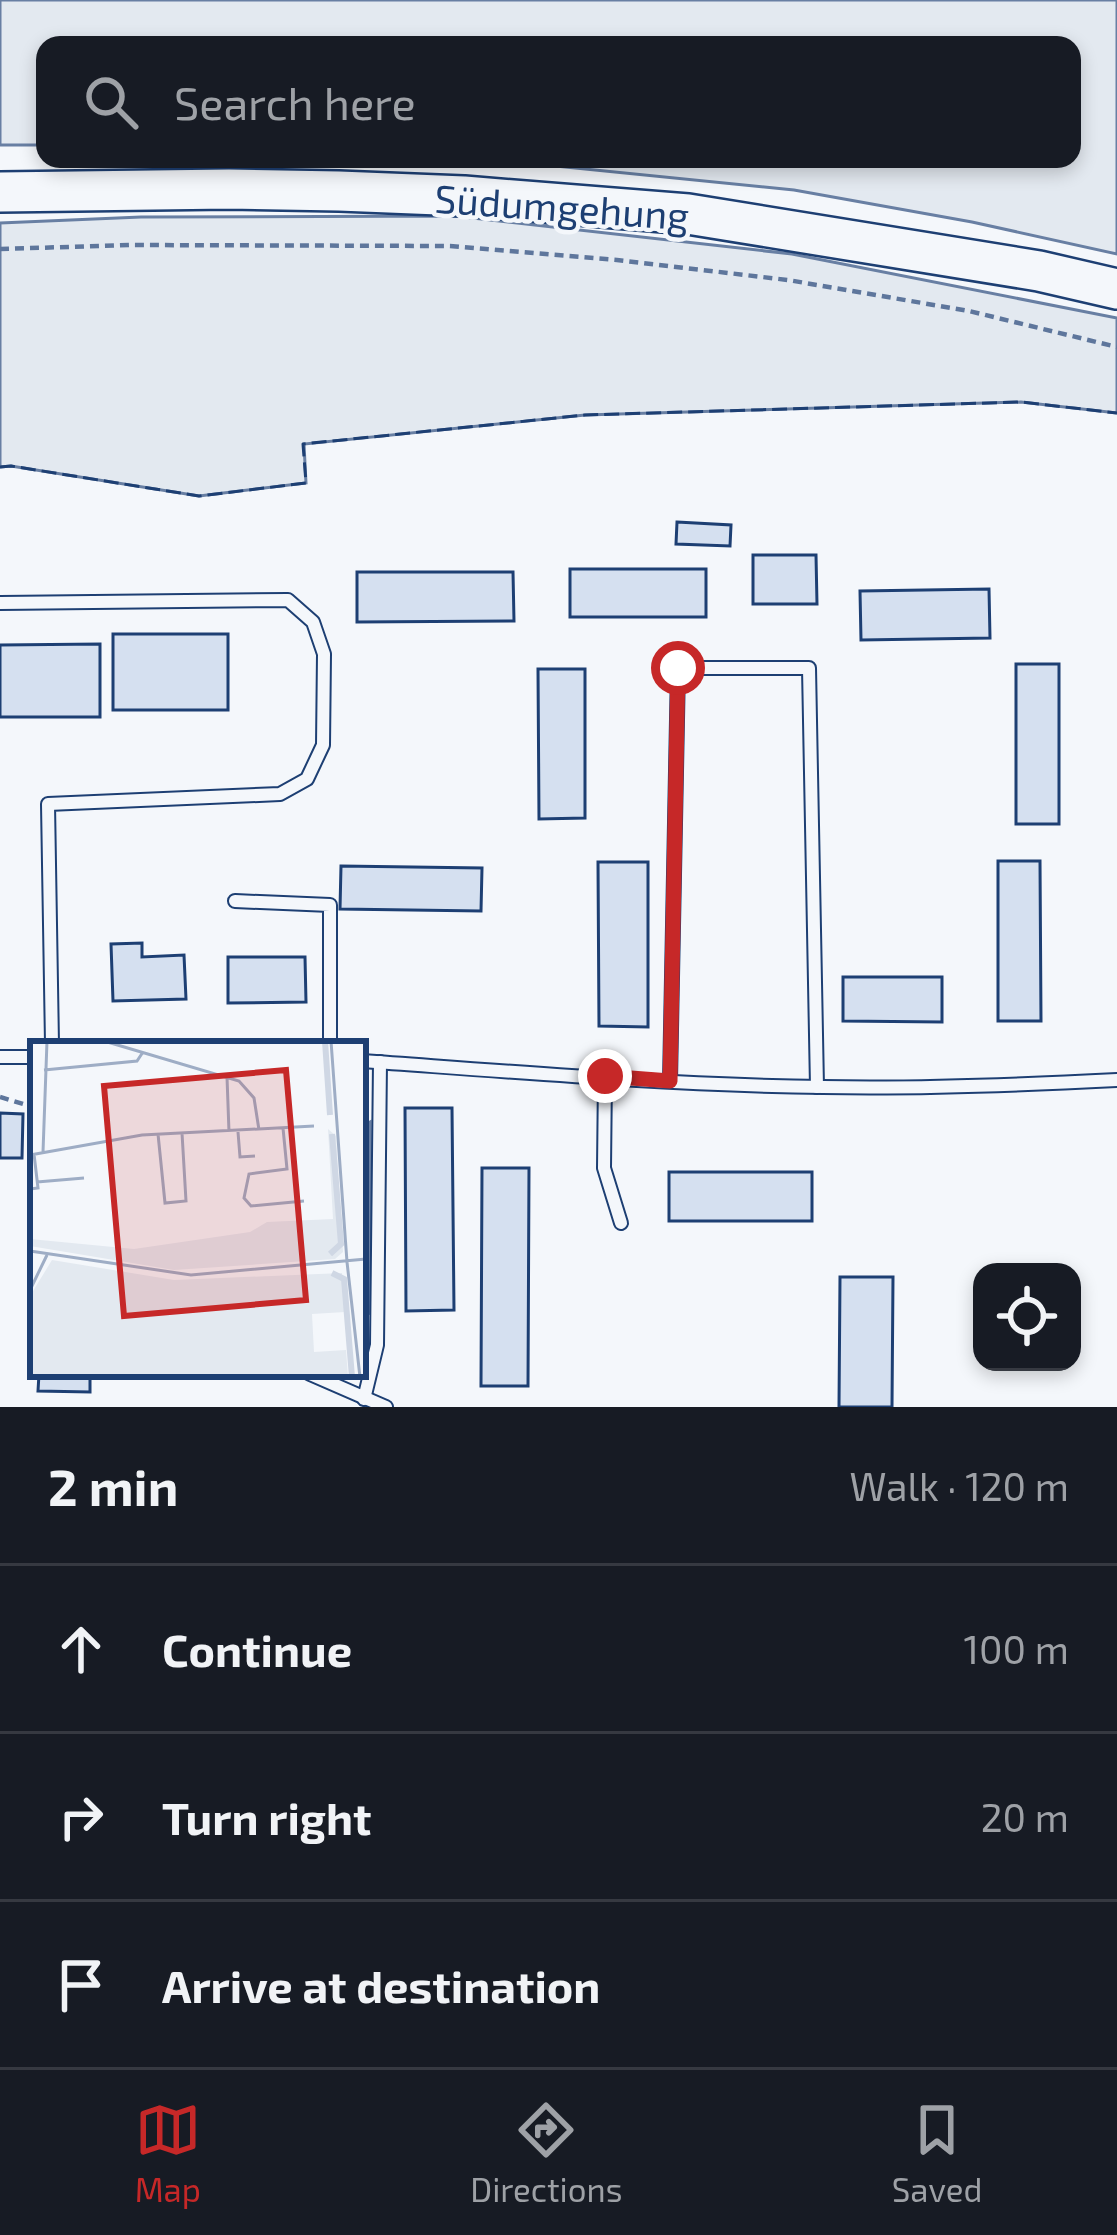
<!DOCTYPE html>
<html lang="en">
<head>
<meta charset="utf-8">
<style>
	:root { --surface:#171b24; --page:#20242c; --text:#f1f3f6; --muted:#9ea1a6; --line:#363941; --accent:#c62828 }
	body { margin:0; font-family:"Exo 2",sans-serif; background:var(--page); color:var(--text) }
	.controls { position:absolute; right:36px; bottom:36px; display:grid; overflow:hidden; border-radius:24px; box-shadow:0 6px 18px #0003 }
	.controls button { width:108px; height:108px; display:grid; place-items:center; padding:0; border:0; border-bottom:3px solid var(--line); background:var(--surface); color:var(--text); font:60px sans-serif }
	.stop { position:absolute; width:36px; height:36px; margin:-27px; border:9px solid #c62828; border-radius:50%; background:#fff }
	.stop.end { background:#c62828; border-color:#fff; box-shadow:0 3px 12px #0008 }
	.list { margin:0; padding:0; list-style:none }
	h2 { display:flex; justify-content:space-between; align-items:center; height:156px; margin:0; padding:0 48px; font-size:51px }
	h2 small { font-size:39px; font-weight:400; color:var(--muted) }
	.list li { display:grid; grid-template-columns:78px 1fr auto; gap:36px; align-items:center; box-sizing:border-box; height:168px; padding:0 48px; border-top:3px solid var(--line) }
	.list b { display:block; font-size:45px; white-space:nowrap }
	.list em { font-size:39px; font-style:normal; color:var(--muted) }
	.icon { flex:none; width:66px; height:66px; fill:none; stroke:currentColor; stroke-width:2; stroke-linecap:round; stroke-linejoin:round }
	.map { position:relative; flex:none; width:1117px; height:1407px; overflow:hidden }
	.search { position:absolute; background:var(--surface); box-shadow:0 6px 18px #0003; left:36px; right:36px; top:36px; height:132px; display:flex; align-items:center; gap:30px; box-sizing:border-box; padding:0 42px; border-radius:24px; color:var(--muted); font-size:45px }
	.sheet { height:660px; background:var(--surface) }
	nav { display:flex; justify-content:space-around; align-items:center; box-sizing:border-box; height:168px; border-top:3px solid var(--line); background:var(--surface); font-size:33px; color:var(--muted) }
	nav a { display:grid; justify-items:center; gap:6px }
	nav .on { color:var(--accent) }
	.map>svg:first-child { display:block }
	.green { fill:#e3e9f0; stroke:#687fa3; stroke-width:3 }
	.parking { fill:#e3e8f0; stroke:#687fa3; stroke-width:3 }
	.building { fill:#d5e0f0; stroke:#1d3f73; stroke-width:3 }
	.lines { fill:none; stroke-linecap:round; stroke-linejoin:round }
	.lane-casing { stroke:#1d3f73; stroke-width:16 }
	.primary-casing { stroke:#1d3f73; stroke-width:44 }
	.path { stroke:#5e769c; stroke-width:4.5; stroke-dasharray:9 6; stroke-linecap:butt }
	.lane { stroke:#f4f7fb; stroke-width:12 }
	.primary { stroke:#f4f7fb; stroke-width:39 }
	.fence { stroke:#1d3f73; stroke-width:3; stroke-dasharray:15 6; stroke-linecap:butt }
	.route { stroke:#c62828; stroke-width:15 }
	.labels { text-anchor:middle; dominant-baseline:central; stroke-width:9; stroke-linejoin:round; paint-order:stroke }
	.street-label { font-size:39px; fill:#1d3f73; stroke:#f4f7fb }
	.inset-river { fill:none; stroke:#cfd7e4; stroke-width:6 }
	.inset-road { fill:none; stroke:#9eadc5; stroke-width:3 }
	.view { fill:#c62828; fill-opacity:0.15; stroke:#c62828; stroke-width:6 }
	.inset-edge { fill:none; stroke:#1d3f73; stroke-width:6 }
</style>
</head>
<body>
<div class="map">
<svg width="1117" height="1407" viewBox="0 0 1117 1407">
	<rect width="100%" height="100%" fill="#f4f7fb"/>
	<g class="green">
		<polygon points="0,0 1117,0 1117,254 972,222 794,190 486,159 1072,159 1072,45 45,45 45,145 0,145"/>
		<polygon points="455,216 792,254 1117,318 1117,413 1021,402 585,415 304,444 306,483 199,496 11,466 0,467 0,223 141,217"/>
	</g>
	<polygon class="parking" points="370,1122 370,1313 363,1316 363,1126"/>
	<g class="building">
		<polygon points="677,522 731,525 730,546 676,544"/>
		<polygon points="753,555 816,555 817,604 753,604"/>
		<rect x="570" y="569" width="136" height="48"/>
		<polygon points="357,572 513,572 514,621 357,622"/>
		<polygon points="989,589 990,638 861,640 860,591"/>
		<rect x="113" y="634" width="115" height="76"/>
		<polygon points="100,644 100,717 0,717 0,645"/>
		<rect x="1016" y="664" width="43" height="160"/>
		<polygon points="538,669 585,669 585,818 539,819"/>
		<polygon points="998,861 1040,861 1041,1021 998,1021"/>
		<polygon points="598,862 648,862 648,1027 599,1026"/>
		<polygon points="341,866 482,868 481,911 340,909"/>
		<polygon points="142,943 142,957 184,955 186,999 113,1001 111,944"/>
		<polygon points="228,957 305,957 306,1002 228,1003"/>
		<polygon points="843,977 942,977 942,1022 843,1021"/>
		<polygon points="405,1108 452,1108 454,1310 406,1311"/>
		<polygon points="0,1113 23,1114 22,1158 0,1158"/>
		<polygon points="482,1168 529,1168 528,1386 481,1386"/>
		<rect x="669" y="1172" width="143" height="49"/>
		<polygon points="840,1277 893,1277 892,1407 839,1407"/>
		<polygon points="39,1374 90,1374 90,1392 38,1391"/>
	</g>
	<g class="lines">
		<g class="lane-casing">
			<g id="lane">
				<polyline points="0,603 288,600 313,622 324,654 323,745 307,779 280,794 48,804 52,1044"/>
				<polyline points="235,901 330,905 330,1044"/>
				<polyline points="0,1057 33,1057"/>
				<path d="M363 1061C516 1072 669 1085 823 1087 921 1089 1019 1085 1117 1080"/>
				<polyline points="605,1076 604,1168 621,1223"/>
				<polyline points="670,1081 678,668 809,668 817,1087"/>
				<polyline points="310,1374 386,1407"/>
				<polyline points="364,1399 377,1345 380,1062"/>
			</g>
		</g>
		<g class="primary-casing">
			<polyline id="primary" points="0,192 229,189 339,191 464,196 688,214 1039,271 1117,289"/>
		</g>
		<g class="path">
			<polyline points="0,249 132,245 450,246 617,260 788,280 969,311 1117,347"/>
			<polyline points="0,1097 33,1107"/>
		</g>
		<use href="#lane" class="lane"/>
		<use href="#primary" class="primary"/>
		<polyline class="fence" points="0,467 11,466 199,496 306,483 303,444 585,415 1021,402 1117,413"/>
	</g>
	<g class="lines">
		<polyline class="route" points="605,1076 670,1081 678,668"/>
	</g>
	<g class="labels">
		<g class="street-label">
			<text transform="translate(562 206) rotate(4)">Südumgehung</text>
		</g>
	</g>
	<g transform="translate(30 1041)">
		<rect width="336" height="336" fill="#f4f7fb"/>
		<path d="M298 88 306 95 313 211 305 218 144 229 0 205V198L104 208 220 191 237 181 303 178ZM22 219 144 239 312 232 315 271 282 273 284 311 316 309 318 336H0V255Z" fill="#e3e9f0"/>
		<path class="inset-river" d="M295 0 300 74M300 213 311 203 302 93M302 232 314 238 322 336"/>
		<path class="inset-road" d="M74 0 209 40 224 57 229 89M301 0 317 221M14 29 107 20 113 11M197 36 199 91M253 87 257 128 219 133 214 157 221 165 274 160M208 91 210 116 225 115M128 93 135 162 156 160 152 92M13 111 17 0M0 114 112 94 284 85M7 141 54 137M0 148 8 147 4 113M0 210 161 234 336 218M317 221 330 336M0 249 17 214"/>
		<path class="view" d="M256 29 276 259 94 275 74 45Z"/>
		<rect width="336" height="336" class="inset-edge"/>
	</g>
</svg>
<div class="controls">
<button><svg class="icon" aria-label="locate" viewBox="0 0 24 24"><circle cx="12" cy="12" r="6"/><path d="M12 2v4M12 18v4M2 12h4M18 12h4"/></svg></button>
</div>
<div class="stop" style="left:678px;top:668px"></div>
<div class="stop end" style="left:605px;top:1076px"></div>
<div class="search"><svg class="icon" aria-label="search" viewBox="0 0 24 24"><circle cx="10" cy="10" r="6"/><path d="M15 15l6 6"/></svg>Search here</div>
</div>
<section class="sheet">
<h2>2 min<small>Walk · 120 m</small></h2>
<ul class="list">
<li><svg class="icon" aria-label="ahead" viewBox="0 0 24 24"><path d="M12 20V5M6 11l6-6 6 6"/></svg><div><b>Continue</b></div><em>100 m</em></li>
<li><svg class="icon" aria-label="right" viewBox="0 0 24 24"><path d="M7 20v-9h11M14 6l5 5-5 5"/></svg><div><b>Turn right</b></div><em>20 m</em></li>
<li><svg class="icon" aria-label="arrive" viewBox="0 0 24 24"><path d="M6 21V4h12l-3 4 3 4H6"/></svg><div><b>Arrive at destination</b></div></li>
</ul>
</section>
<nav>
<a class="on"><svg class="icon" aria-label="map" viewBox="0 0 24 24"><path d="M3 6l6-2 6 2 6-2v14l-6 2-6-2-6 2zM9 4v14M15 6v14"/></svg>Map</a>
<a><svg class="icon" aria-label="directions" viewBox="0 0 24 24"><path d="M12 3l9 9-9 9-9-9zM9 14v-3h6M13 9l2 2-2 2"/></svg>Directions</a>
<a><svg class="icon" aria-label="saved" viewBox="0 0 24 24"><path d="M7 4h10v16l-5-4-5 4z"/></svg>Saved</a>
</nav>
</body>
</html>
